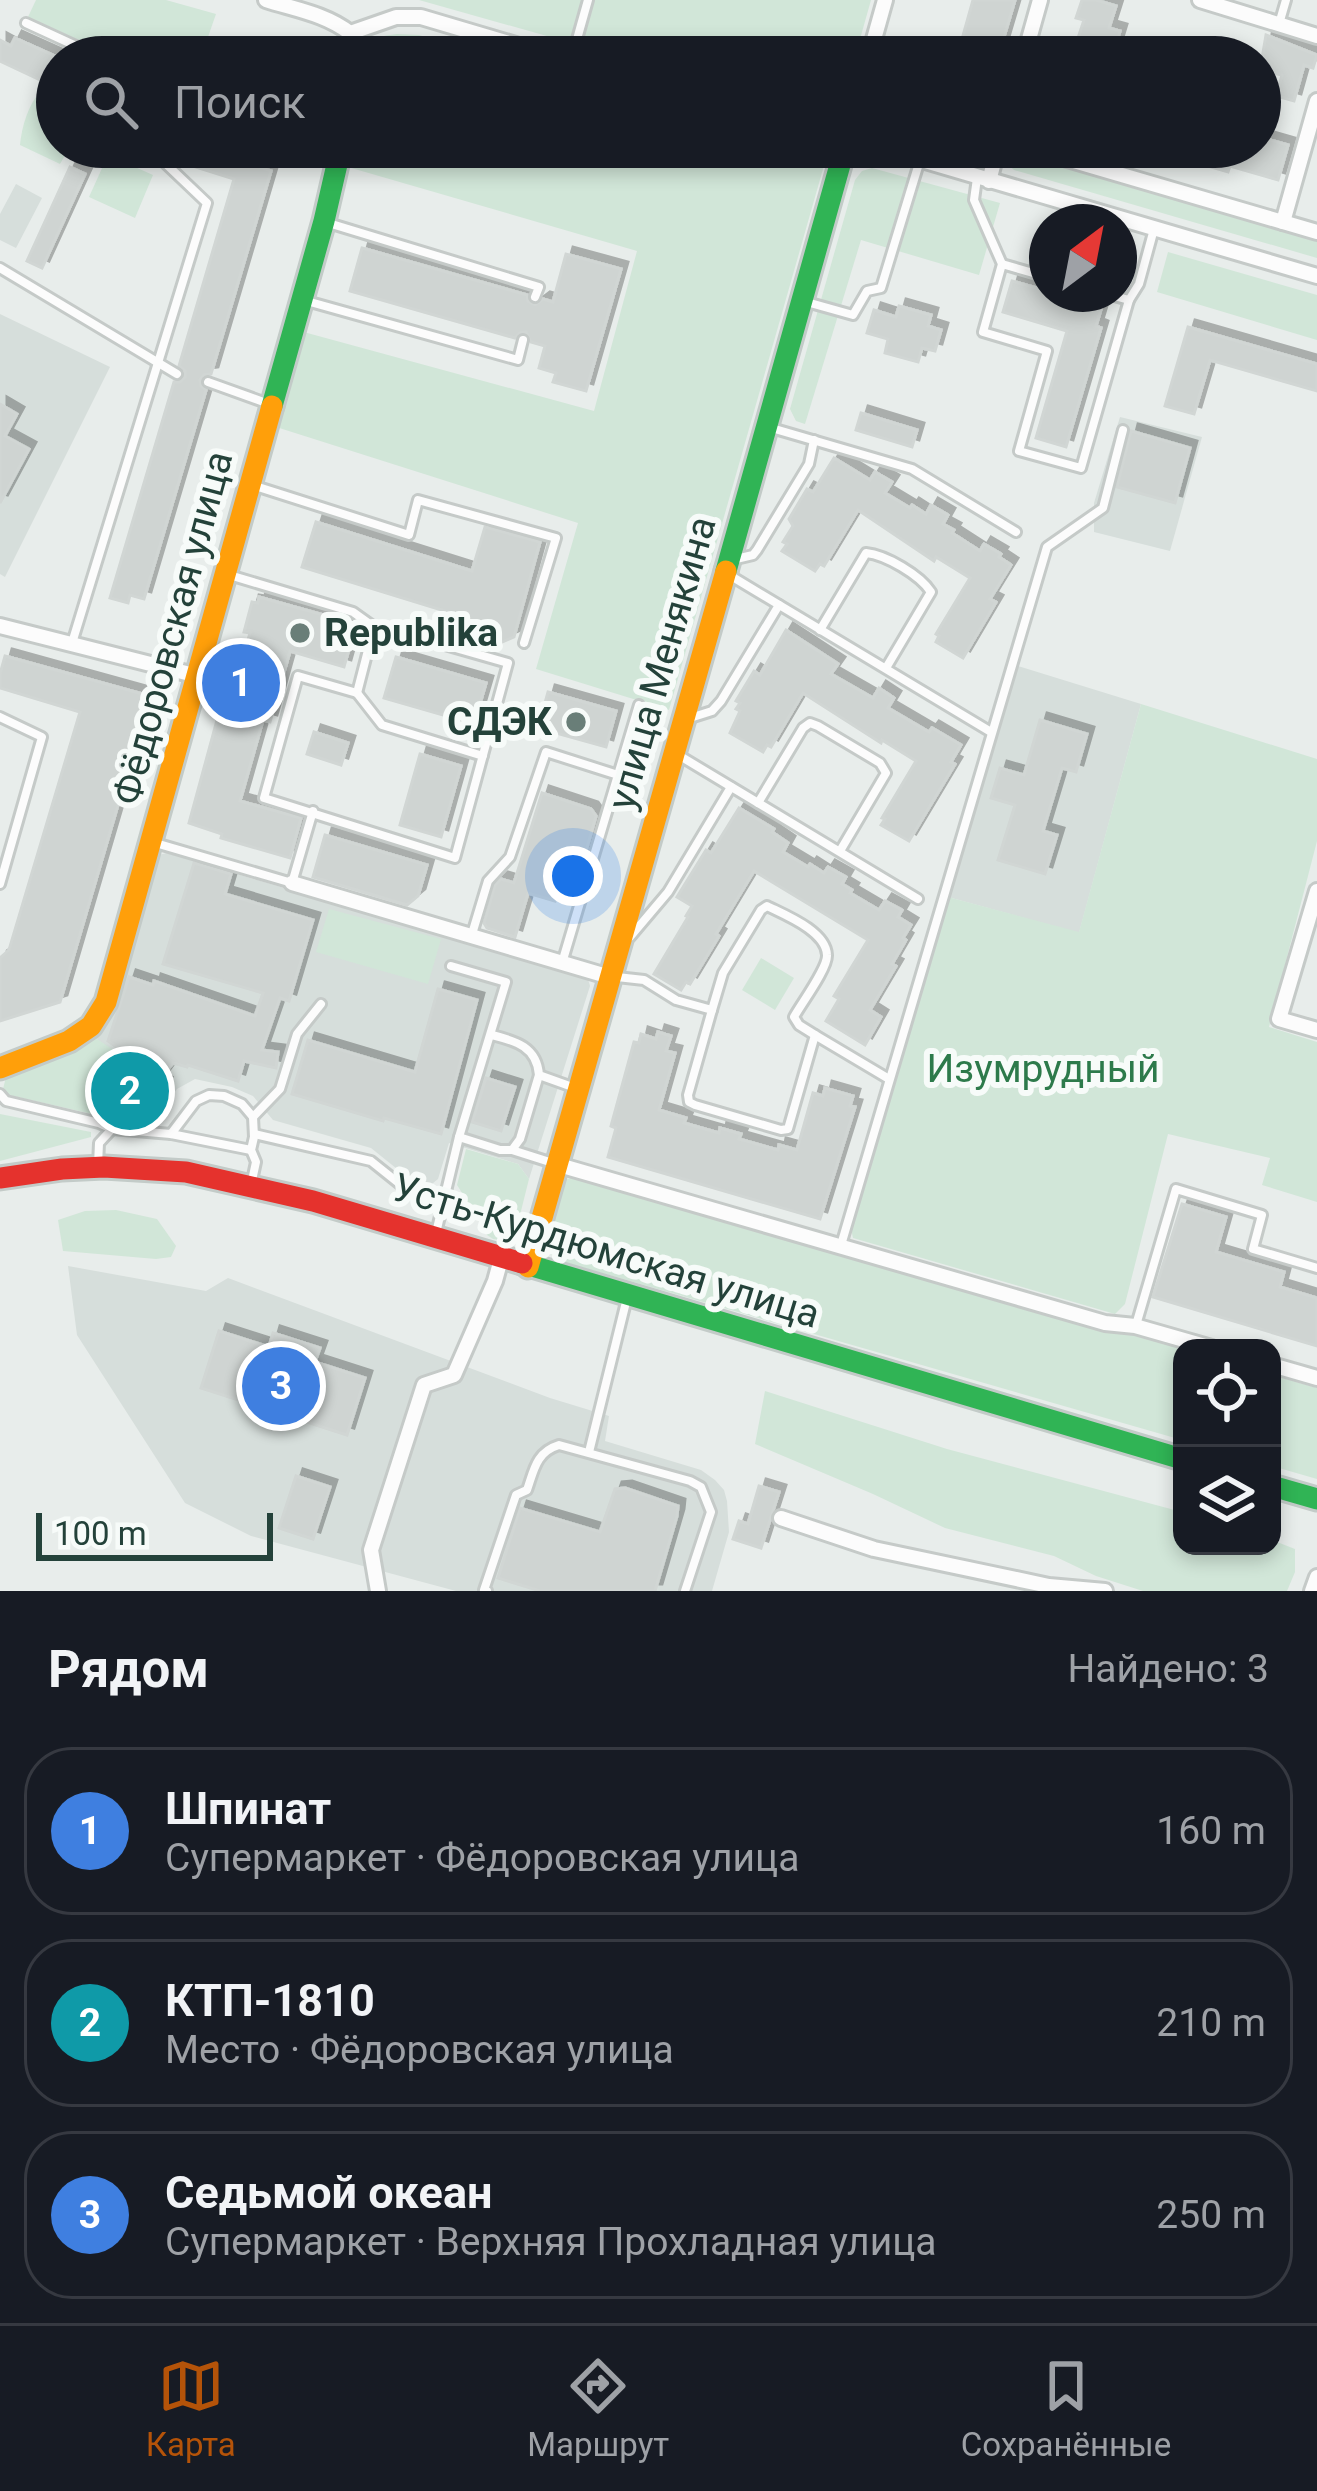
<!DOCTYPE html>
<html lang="ru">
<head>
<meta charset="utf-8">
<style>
	:root { --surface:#171b24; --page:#242831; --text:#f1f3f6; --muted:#9ea1a6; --line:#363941; --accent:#b45309 }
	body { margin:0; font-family:Roboto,sans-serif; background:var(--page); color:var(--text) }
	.controls { position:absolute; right:36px; bottom:36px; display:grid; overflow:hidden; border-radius:24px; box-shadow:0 6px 18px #0003 }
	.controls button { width:108px; height:108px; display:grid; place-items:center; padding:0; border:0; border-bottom:3px solid var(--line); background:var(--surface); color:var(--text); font:60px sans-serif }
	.compass { position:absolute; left:1029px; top:204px; width:108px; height:108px; border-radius:50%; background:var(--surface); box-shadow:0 6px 18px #0003; rotate:32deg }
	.scale { position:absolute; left:36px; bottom:30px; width:237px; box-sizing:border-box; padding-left:12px; border:6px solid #24423a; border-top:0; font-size:33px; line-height:42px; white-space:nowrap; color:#24423a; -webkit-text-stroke:9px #f7fbf9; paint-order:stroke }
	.you { position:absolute; left:573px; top:876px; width:42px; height:42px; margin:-30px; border:9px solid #fff; border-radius:50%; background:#1a73e8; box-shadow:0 0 0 18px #1a73e833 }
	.badge { display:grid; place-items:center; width:78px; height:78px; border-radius:50%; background:var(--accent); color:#fff; font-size:39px; font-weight:700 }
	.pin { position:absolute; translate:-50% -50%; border:6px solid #fff; box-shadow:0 3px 12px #0006 }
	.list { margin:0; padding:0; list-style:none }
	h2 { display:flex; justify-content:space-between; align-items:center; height:156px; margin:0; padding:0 48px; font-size:51px }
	h2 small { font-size:39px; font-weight:400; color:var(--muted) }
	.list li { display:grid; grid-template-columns:78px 1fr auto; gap:36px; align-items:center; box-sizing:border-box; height:168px; margin:0 24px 24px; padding:0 24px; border:3px solid var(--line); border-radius:48px }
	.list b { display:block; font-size:45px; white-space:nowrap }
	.list p { margin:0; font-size:39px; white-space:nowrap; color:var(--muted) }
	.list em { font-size:39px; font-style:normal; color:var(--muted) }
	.icon { flex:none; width:66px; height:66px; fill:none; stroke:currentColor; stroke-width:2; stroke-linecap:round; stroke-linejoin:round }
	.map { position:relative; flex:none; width:1317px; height:1591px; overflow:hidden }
	.search { position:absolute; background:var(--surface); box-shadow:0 6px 18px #0003; left:36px; right:36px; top:36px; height:132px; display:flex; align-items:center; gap:30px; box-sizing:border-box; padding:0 42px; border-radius:66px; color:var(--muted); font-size:45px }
	.sheet { height:732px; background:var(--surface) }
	nav { display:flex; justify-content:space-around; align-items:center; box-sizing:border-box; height:168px; border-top:3px solid var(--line); background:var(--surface); font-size:33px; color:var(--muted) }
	nav a { display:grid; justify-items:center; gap:6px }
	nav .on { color:var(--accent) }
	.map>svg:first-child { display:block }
	.built { fill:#d6dedb }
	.green { fill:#d1e6d8 }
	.building { fill:#cfd4d2; stroke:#d1d6d4; stroke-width:3; filter:url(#shadow) }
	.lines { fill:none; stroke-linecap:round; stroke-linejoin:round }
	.lane-casing { stroke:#c5cac8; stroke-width:14 }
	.street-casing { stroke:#c5cac8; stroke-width:20 }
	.fast-casing { stroke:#c3cbc8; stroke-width:27 }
	.slow-casing { stroke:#c3cbc8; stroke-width:27 }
	.jam-casing { stroke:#c3cbc8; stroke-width:27 }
	.lane { stroke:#fcfcfc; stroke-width:8 }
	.street { stroke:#fcfcfc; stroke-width:14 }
	.fast { stroke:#30b455; stroke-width:21 }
	.slow { stroke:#ff9f0a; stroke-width:21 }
	.jam { stroke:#e5322d; stroke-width:21 }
	.poi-dot { fill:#697e78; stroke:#f7fbf9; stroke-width:4.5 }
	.labels { text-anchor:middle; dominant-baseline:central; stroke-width:12; stroke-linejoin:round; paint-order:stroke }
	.street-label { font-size:39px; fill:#24423a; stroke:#f7fbf9 }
	.poi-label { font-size:39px; font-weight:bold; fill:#24423a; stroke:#f7fbf9; text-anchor:start }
	.park-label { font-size:39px; fill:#2d7a4b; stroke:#f7fbf9 }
</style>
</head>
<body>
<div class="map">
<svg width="1317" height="1591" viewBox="0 0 1317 1591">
	<defs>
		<filter id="shadow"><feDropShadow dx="7" dy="-7" stdDeviation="0" flood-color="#0004"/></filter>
	</defs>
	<rect width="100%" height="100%" fill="#e8edeb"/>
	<g class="built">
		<polygon points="16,184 42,198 16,248 0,240 0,214"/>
		<polygon points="0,314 110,367 5,577 0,574"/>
		<polygon points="1120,417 1202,437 1170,551 1094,532 1094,503"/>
		<polygon points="1018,666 1141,704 1079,933 948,897"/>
		<polygon points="167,853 588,979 590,986 529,1179 518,1164 449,1143 438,1179 427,1188 412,1181 371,1148 273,1120 253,1096 232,1087 195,1079 177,1089 151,1124 118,1120 138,1085 119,1071 126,1060 91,1035 152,864 158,855"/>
		<polygon points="68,1266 206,1291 228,1278 550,1398 609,1416 605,1441 701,1470 715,1480 724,1490 727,1501 729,1532 712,1591 456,1591 251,1536 185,1503 77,1335"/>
	</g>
	<g class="green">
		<polygon points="36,0 166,0 216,14 201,57 116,57 28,17"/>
		<polygon points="419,0 871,0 855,57 621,57"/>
		<path d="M397 34 419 35 494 57H349C359 38 378 37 397 34Z"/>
		<path d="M42 90 57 96V147H70L60 164 20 145C22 126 28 104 42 90Z"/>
		<polygon points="346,147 805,147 820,156 823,169 669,710 536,669 578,523 273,426 300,331 594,411 637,251 341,165"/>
		<polygon points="1010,149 1317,237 1317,258 1014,170 1004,161"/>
		<polygon points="108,155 153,175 135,218 89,197"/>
		<polygon points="872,168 1000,203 979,275 861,240 805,424 796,421 790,409 855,180 862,171"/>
		<polygon points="1168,252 1317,295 1317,340 1157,292"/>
		<polygon points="1141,704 1317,759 1317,841 1269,1027 1317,1042 1317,1202 1262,1185 1270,1158 1168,1134 1125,1304 1115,1314 853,1238 850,1224 948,897 1079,932"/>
		<polygon points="329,909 441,939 428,984 316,952"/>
		<polygon points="761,958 794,978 775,1010 742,990"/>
		<polygon points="91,1035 127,1059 120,1072 138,1085 118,1120 9,1095 3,1089 6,1077 77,1049"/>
		<polygon points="0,1114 91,1132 91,1137 0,1161"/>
		<polygon points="466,1149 518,1164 529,1179 518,1223 508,1241 493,1239 487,1235 459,1188 457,1185"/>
		<polygon points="575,1176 1182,1349 1182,1440 557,1260 548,1251 546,1242 563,1181"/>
		<polygon points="116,1210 157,1219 176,1246 171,1257 156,1259 63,1251 58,1220 85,1211"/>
		<polygon points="1272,1375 1317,1388 1317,1479 1272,1466"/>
		<polygon points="765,1391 947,1449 1182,1512 1182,1546 1272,1546 1272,1540 1295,1549 1295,1572 1287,1591 1143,1591 1096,1576 1054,1556 945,1528 873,1494 755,1444"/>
	</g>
	<g class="building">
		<polygon points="973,0 1015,0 998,57 957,57"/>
		<polygon points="1082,0 1096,0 1116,6 1109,28 1120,31 1112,57 1087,57 1089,51 1075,47 1084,20 1076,18"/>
		<polygon points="1266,35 1317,55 1313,68 1304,65 1294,101 1276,96 1282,75 1260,70"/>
		<polygon points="15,38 57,57 57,88 0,61 0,40 11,46"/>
		<polygon points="1260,137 1288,145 1278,180 1230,166 1228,172 1153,150 1154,147 1260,147"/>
		<polygon points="185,147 231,147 243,151 241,157 257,161 256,166 271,171 211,374 204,375 200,380 201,386 206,390 144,599 130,595 128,603 110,598 174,382 180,382 185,377 185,371 179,366 234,179 180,162"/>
		<polygon points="70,167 85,174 42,268 27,261"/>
		<polygon points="362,248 527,295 528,301 535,305 543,299 553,302 566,254 621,269 586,391 553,382 556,373 539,368 545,346 531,342 526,332 520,333 515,338 350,291"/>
		<polygon points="1012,281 1047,291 1047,294 1059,294 1102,306 1096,326 1101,328 1066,447 1036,438 1067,331 1003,312"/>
		<polygon points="899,306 931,315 928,326 941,330 935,351 922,348 918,362 885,353 888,339 867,333 874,310 896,317"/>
		<polygon points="1188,327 1317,364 1317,391 1210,360 1194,414 1165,406"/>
		<polygon points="0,404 17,414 5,436 29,449 0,503"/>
		<polygon points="861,413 917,430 912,447 856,430"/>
		<polygon points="1131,431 1190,448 1175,503 1117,487"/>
		<polygon points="834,458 870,480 875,472 892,482 885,493 910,508 912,505 926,514 931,505 948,515 943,524 954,530 952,533 980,551 984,544 1001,554 999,557 1011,565 990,599 996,602 963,658 936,642 939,636 936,634 970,578 936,557 934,561 858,510 824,566 820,564 815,571 782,551 787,544 783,542 793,526 789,519 807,489 813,492"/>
		<polygon points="316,522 472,571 485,527 540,542 514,637 500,643 453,631 458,615 302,567"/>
		<polygon points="259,597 356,624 344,667 290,651 270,722 263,720 240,801 301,818 290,858 221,838 222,834 189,823 220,709 228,711 250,633 244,632 252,602 258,603"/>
		<polygon points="786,630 838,664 831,674 873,698 879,688 894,698 888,708 929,732 932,728 961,745 951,762 955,764 909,841 881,825 885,819 882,818 916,761 882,740 881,743 803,693 771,747 767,745 763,752 730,733 740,711 736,709 740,703 736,701 754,671 760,675"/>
		<polygon points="5,656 150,696 60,1002 0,1021 0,958 9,950 80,712 0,688 0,674"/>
		<polygon points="396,657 486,683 474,724 384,698"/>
		<polygon points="548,692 616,711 606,747 538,728"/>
		<polygon points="1040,720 1087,734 1076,772 1062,768 1043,831 1057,835 1045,874 998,860 1015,805 991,798 1000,768 1024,775"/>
		<polygon points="314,732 348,743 341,765 307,754"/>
		<polygon points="420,754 461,766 441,837 400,825"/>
		<polygon points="542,793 591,809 596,816 574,893 558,888 555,901 528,893 515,937 487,928 484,923 495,885 501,879 514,883"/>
		<polygon points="739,808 774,829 772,832 788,843 783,852 808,867 810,864 824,873 828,867 846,877 842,884 852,890 850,893 879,910 885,901 902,910 898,917 911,925 903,938 906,940 892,964 896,966 870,1010 881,1017 865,1045 826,1021 839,999 834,996 868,940 754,871 716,934 719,936 690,984 686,982 681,990 654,974 688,917 686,916 692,906 677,897 706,850 711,853"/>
		<polygon points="325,835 427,865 418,896 407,905 313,877"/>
		<polygon points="194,863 231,874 225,894 313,920 289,1001 280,998 262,1050 278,1052 276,1068 244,1061 238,1081 188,1065 187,1067 173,1063 159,1081 165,1084 146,1120 128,1110 135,1097 126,1092 134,1078 126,1072 134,1060 108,1041 129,977 153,985 154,981 255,1016 263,993 163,964"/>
		<polygon points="438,989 477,1000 441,1134 384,1118 383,1121 292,1094 308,1040 415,1072"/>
		<polygon points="658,1032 671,1036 666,1051 675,1053 659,1110 686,1118 684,1123 719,1133 720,1128 741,1134 739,1139 778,1150 779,1145 797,1150 813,1093 823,1096 825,1088 853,1096 850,1106 855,1107 820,1219 608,1157 616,1128 611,1126 634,1042 639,1043 641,1034 656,1039"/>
		<polygon points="486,1078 515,1087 501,1131 472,1122"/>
		<polygon points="1182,1204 1226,1217 1216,1252 1284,1272 1280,1287 1317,1298 1317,1346 1153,1297"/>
		<polygon points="219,1331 269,1347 273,1333 320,1348 315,1362 365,1378 347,1435 201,1388"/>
		<polygon points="296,1476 330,1487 313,1539 279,1528"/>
		<polygon points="759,1486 779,1492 761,1548 733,1539 739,1521 748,1524"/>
		<polygon points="625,1488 678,1506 677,1516 655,1591 540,1591 498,1578 520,1508 600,1532 615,1489"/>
	</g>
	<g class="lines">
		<g class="lane-casing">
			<g id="lane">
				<polyline points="26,23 100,57"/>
				<polyline points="1279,24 1286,0"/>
				<polyline points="572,57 588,0"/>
				<polyline points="977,178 974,200 1002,264 983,332 1047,351 1019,451 1081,468 1129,300 1107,294"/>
				<polyline points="325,222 539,287 535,297"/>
				<polyline points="1002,264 1047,277"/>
				<polyline points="0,268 177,374"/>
				<polyline points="303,300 518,360 523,340"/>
				<polyline points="1129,300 1139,284 1154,229"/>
				<polyline points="803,301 853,315 867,291 881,288 920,160"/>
				<polyline points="208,382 269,404"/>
				<polyline points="768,427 912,469 1016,532"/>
				<polyline points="252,485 409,535 418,500 556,538 524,643"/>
				<polyline points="736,559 753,555 757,550 809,464 814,440"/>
				<polyline points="726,573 991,732"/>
				<polyline points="226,574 353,612 374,627 357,693"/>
				<path d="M820 630 866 553C886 555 920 575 931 592L886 668"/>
				<polyline points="72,643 207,203 165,163 170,147"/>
				<polyline points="438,643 508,663 455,858 264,798 298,676 357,693 382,725 483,756"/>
				<polyline points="0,717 42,737 0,884"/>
				<polyline points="690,718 712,711 721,701 779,605"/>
				<polyline points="675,753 918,899"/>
				<polyline points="618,775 639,705"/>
				<polyline points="758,803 803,728 810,723 818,726 880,763 886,773 840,851"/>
				<polyline points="152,842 292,883 313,811"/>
				<polyline points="472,934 488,881 510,857 546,752 618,775 562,963"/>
				<polyline points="630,937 668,892 731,787"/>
				<path d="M617 977 644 980 676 1000 712 1010 723 973 761 910 767 906C785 915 826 931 827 955 828 968 801 1004 794 1017L799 1025 815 1035"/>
				<polyline points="712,1010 688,1095 689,1102 695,1105 781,1130 788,1129 815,1035 889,1079"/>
				<path d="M492 1035C516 1041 537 1047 539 1075L578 1089"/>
				<polyline points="0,1094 6,1101 99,1123 112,1129 171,1134 251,1150"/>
				<polyline points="253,1117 280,1089 297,1034 321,1004"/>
				<polyline points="171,1134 196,1101 209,1095 224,1096 242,1104 253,1117 254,1137 251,1150 256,1162 251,1185"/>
				<polyline points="254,1134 371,1161 406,1189 443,1205"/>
				<polyline points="459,1137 500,1150 512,1150 520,1139 539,1075"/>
				<polyline points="512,1150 556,1164"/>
				<polyline points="98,1165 99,1143 112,1129"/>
				<polyline points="435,1237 459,1137 506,982 451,966"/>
				<polyline points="841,1245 1047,547 1103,508 1123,430"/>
				<polyline points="1136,1325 1176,1189 1262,1215 1253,1249 1317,1268"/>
				<polyline points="589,1452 627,1298"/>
				<path d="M487 1591 484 1590 516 1495 527 1490C534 1470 536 1452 559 1445L690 1481 701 1487 711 1512 685 1591"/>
			</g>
		</g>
		<g class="street-casing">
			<g id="street">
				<path d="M266 0C294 9 326 14 350 33"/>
				<polyline points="1200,0 1317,36"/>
				<polyline points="350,33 396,17 421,17 556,57"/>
				<polyline points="343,57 350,33"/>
				<polyline points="869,57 885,0"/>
				<polyline points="1024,57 1040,0"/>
				<polyline points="868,147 915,158 1317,276"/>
				<polyline points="1026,147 1317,232"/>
				<polyline points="989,181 998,147"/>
				<polyline points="1283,222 1317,101"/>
				<polyline points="0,626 198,676"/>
				<polyline points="292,883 610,977"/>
				<polyline points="1317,891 1279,1019 1317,1030"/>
				<polyline points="559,1165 1105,1323 1135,1326 1212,1348"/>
				<polyline points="1272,1365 1317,1378"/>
				<polyline points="781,1518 874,1549 1049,1586 1105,1591"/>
				<polyline points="378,1591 371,1550 424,1385 454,1375 495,1281 501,1259"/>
				<polyline points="1312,1591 1317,1577"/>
			</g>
		</g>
		<g class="fast-casing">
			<g id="fast">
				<polyline points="272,406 324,221 341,147"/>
				<polyline points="726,571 845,147"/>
				<polyline points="522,1263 1182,1459"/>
				<polyline points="1272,1486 1317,1499"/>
			</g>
		</g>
		<g class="slow-casing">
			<g id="slow">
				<polyline points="0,1068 69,1041 91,1026 106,1002 272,406"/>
				<polyline points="528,1267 726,571"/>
			</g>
		</g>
		<g class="jam-casing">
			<polyline id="jam" points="0,1178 62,1169 104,1167 186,1172 313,1201 522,1263"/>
		</g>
		<use href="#lane" class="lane"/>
		<use href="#street" class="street"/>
		<use href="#fast" class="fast"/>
		<use href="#slow" class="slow"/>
		<use href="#jam" class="jam"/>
	</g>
	<g class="poi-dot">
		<circle cx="300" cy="633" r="12"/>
		<circle cx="576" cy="722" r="12"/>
	</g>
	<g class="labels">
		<g class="street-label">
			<text transform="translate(173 628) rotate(-75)">Фёдоровская улица</text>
			<text transform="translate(662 663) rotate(-74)">улица Менякина</text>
			<text transform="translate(606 1251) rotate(17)">Усть-Курдюмская улица</text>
		</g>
		<g class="poi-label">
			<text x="324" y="633">Republika</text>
			<text x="552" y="722" text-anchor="end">СДЭК</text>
		</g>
		<g class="park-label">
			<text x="1043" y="1069">Изумрудный</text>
		</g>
	</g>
</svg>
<div class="controls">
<button><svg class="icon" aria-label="locate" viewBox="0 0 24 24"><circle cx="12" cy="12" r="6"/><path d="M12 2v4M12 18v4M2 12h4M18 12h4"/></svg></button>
<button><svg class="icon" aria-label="layers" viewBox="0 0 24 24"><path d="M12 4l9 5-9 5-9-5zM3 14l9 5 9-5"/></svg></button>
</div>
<svg class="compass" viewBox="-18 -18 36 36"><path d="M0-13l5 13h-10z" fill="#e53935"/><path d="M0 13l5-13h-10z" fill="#9ea1a6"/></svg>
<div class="scale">100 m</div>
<div class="you"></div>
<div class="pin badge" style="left:241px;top:683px;background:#3f7fe0">1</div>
<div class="pin badge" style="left:130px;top:1091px;background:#0f9aa8">2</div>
<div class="pin badge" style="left:281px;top:1386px;background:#3f7fe0">3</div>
<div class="search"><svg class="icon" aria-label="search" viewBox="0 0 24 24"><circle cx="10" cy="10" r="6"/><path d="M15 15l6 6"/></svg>Поиск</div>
</div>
<section class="sheet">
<h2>Рядом<small>Найдено: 3</small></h2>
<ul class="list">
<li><span class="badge" style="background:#3f7fe0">1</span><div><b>Шпинат</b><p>Супермаркет · Фёдоровская улица</p></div><em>160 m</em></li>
<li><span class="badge" style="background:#0f9aa8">2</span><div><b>КТП-1810</b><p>Место · Фёдоровская улица</p></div><em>210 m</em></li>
<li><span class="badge" style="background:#3f7fe0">3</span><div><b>Седьмой океан</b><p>Супермаркет · Верхняя Прохладная улица</p></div><em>250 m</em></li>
</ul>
</section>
<nav>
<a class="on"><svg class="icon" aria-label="map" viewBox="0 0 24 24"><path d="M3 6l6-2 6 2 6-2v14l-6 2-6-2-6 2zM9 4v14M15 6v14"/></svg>Карта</a>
<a><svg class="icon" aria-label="directions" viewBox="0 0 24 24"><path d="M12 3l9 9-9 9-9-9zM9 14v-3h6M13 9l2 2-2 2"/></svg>Маршрут</a>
<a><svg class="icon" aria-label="saved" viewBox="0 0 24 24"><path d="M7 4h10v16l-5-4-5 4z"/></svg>Сохранённые</a>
</nav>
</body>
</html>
